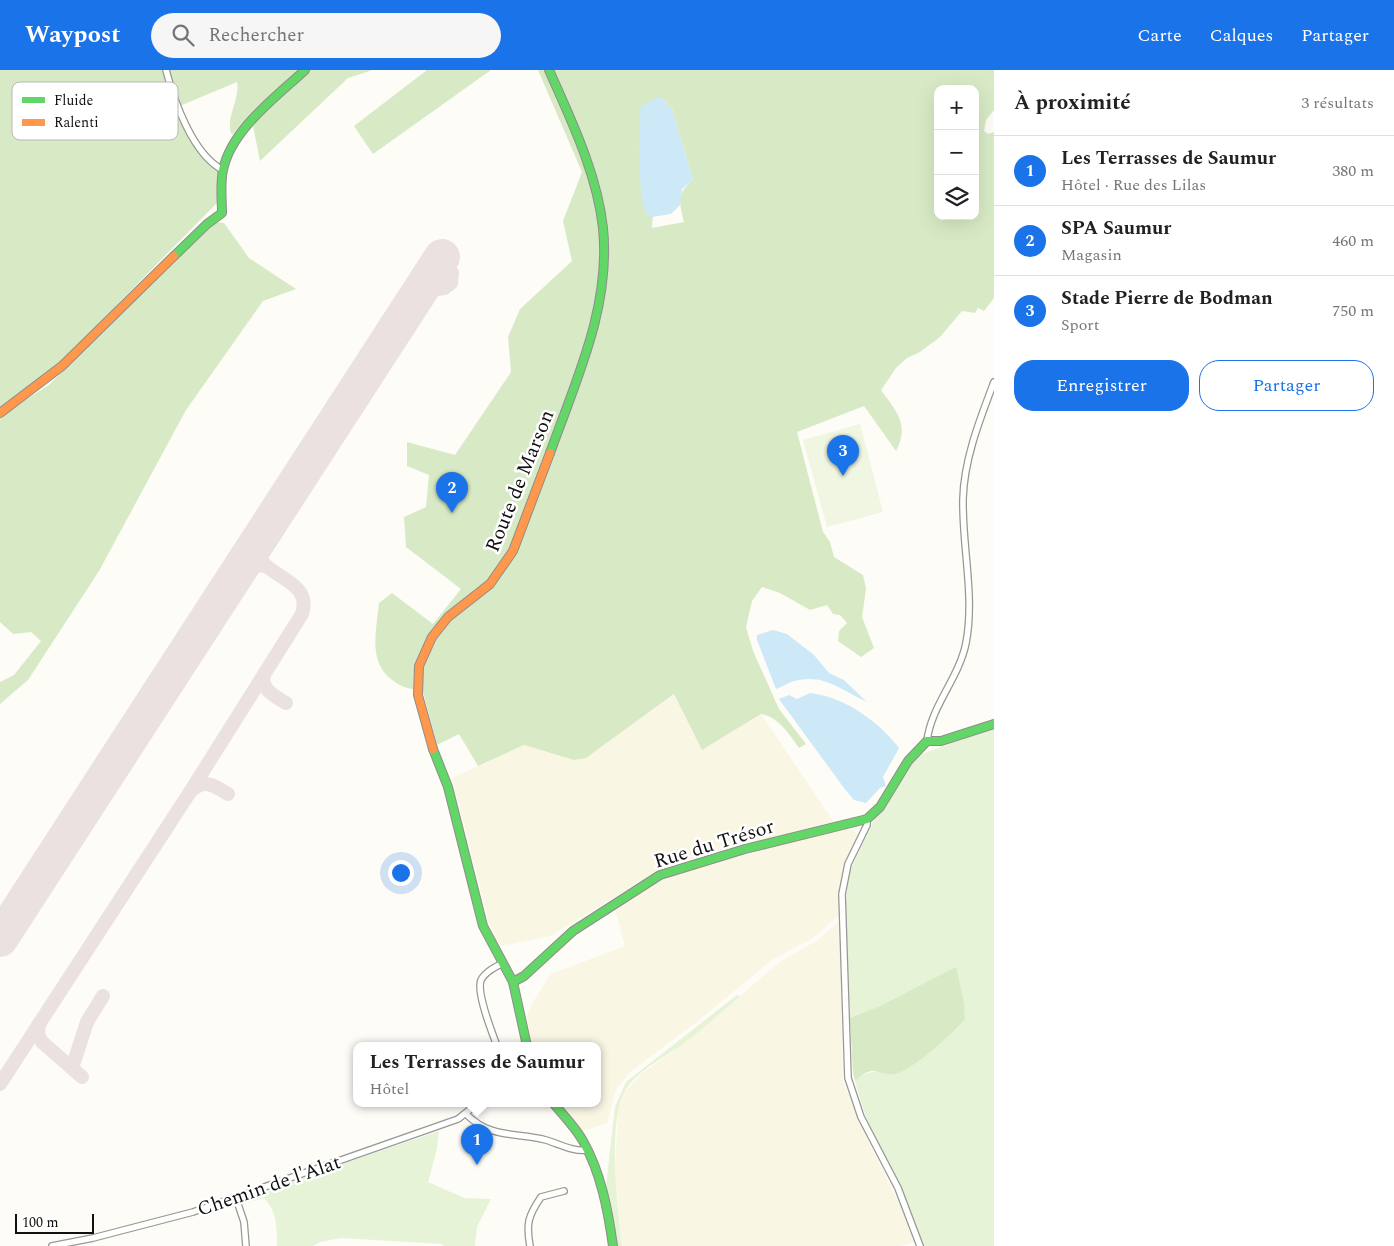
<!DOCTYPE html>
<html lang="fr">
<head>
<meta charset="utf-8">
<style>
	:root { --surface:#fff; --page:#f6f6f6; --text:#222; --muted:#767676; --line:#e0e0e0; --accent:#1a73e8 }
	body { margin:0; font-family:Spectral,serif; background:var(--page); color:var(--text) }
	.controls { position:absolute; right:15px; top:15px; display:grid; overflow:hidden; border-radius:10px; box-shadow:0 5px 20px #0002 }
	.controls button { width:45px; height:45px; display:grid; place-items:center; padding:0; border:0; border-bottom:1px solid var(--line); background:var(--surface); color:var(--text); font:25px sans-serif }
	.scale { position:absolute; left:15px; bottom:12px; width:79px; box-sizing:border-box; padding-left:5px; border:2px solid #111; border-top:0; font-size:14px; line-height:18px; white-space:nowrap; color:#111; -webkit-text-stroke:4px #fff; paint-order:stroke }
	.you { position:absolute; left:400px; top:802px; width:18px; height:18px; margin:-12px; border:4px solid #fff; border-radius:50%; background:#1a73e8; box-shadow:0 0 0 8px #1a73e833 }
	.badge { display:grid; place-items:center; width:32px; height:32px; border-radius:50%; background:var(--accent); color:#fff; font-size:16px; font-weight:700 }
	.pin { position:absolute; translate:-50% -41px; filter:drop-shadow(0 1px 2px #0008) }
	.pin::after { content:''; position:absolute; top:26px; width:18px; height:15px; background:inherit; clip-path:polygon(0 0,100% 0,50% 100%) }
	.popup { position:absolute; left:353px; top:972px; width:248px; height:65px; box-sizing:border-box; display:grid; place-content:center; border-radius:10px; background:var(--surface); filter:drop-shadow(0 1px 4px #0005); font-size:16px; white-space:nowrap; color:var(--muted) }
	.popup b { font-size:19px; color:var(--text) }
	.popup::after { content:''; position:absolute; left:50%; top:100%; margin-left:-10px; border:10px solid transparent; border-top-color:var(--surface) }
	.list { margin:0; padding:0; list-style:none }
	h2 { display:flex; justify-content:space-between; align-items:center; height:65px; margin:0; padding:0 20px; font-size:21px }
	h2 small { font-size:16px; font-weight:400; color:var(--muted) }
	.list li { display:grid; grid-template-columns:32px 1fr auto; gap:15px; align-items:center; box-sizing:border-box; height:70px; padding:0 20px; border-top:1px solid var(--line) }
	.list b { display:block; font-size:19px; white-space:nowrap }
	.list p { margin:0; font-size:16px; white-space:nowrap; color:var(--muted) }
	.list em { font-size:16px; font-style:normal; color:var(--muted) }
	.actions { display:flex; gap:10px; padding:15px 20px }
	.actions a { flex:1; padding:11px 0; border:1px solid var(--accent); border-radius:20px; text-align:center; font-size:18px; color:var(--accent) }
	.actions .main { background:var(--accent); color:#fff }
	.icon { flex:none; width:28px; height:28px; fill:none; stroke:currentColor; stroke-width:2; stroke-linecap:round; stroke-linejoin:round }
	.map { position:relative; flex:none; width:994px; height:1176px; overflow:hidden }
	header { display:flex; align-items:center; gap:30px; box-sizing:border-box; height:70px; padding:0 25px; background:var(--accent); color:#fff }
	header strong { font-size:24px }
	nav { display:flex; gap:28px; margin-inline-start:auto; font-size:18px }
	.search { width:350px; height:45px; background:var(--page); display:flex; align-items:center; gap:12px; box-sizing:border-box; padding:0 18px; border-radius:28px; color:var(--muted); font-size:19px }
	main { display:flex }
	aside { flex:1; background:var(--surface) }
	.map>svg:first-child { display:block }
	.farmland { fill:#f9f7e4 }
	.green { fill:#e7f3d7 }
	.forest { fill:#d8eac5; fill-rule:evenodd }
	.pitch { fill:#f0f6e1 }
	.water { fill:#cde8f7 }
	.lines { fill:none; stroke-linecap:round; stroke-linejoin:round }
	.taxiway { stroke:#ebe1df; stroke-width:14 }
	.runway { stroke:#ebe1df; stroke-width:36 }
	.street-casing { stroke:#979795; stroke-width:8 }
	.fast-casing { stroke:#8e8d8b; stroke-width:10 }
	.slow-casing { stroke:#8e8d8b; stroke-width:10 }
	.street { stroke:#fffffe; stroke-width:5.5 }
	.fast { stroke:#63d668; stroke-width:8 }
	.slow { stroke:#ff974d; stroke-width:8 }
	.labels { text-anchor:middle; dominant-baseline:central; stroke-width:5; stroke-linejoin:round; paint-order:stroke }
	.street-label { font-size:20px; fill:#111; stroke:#fff }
	.key { fill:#fff; stroke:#b8b8b8; stroke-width:1 }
	.key-label { font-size:14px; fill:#111 }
</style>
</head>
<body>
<header>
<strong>Waypost</strong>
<div class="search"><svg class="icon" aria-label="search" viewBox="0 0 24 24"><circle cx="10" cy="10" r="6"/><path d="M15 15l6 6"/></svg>Rechercher</div>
<nav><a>Carte</a><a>Calques</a><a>Partager</a></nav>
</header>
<main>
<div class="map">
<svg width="994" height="1176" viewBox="0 0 994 1176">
	<rect width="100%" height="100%" fill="#fdfcf7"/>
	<g class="farmland">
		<polygon points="675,624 702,680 761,644 834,752 720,780 672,795 649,806 551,866 500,876 489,853 452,708 524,675 574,690 586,688"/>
		<polygon points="853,759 858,765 841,812 839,845 813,868 772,890 694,954 630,1002 616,1020 607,1053 581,1062 558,1034 597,1034 597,976 532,976 527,953 527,947 531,935 551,904 625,876 615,839 656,812 681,802 839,760"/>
		<polygon points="837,853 840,854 843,1011 866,1067 903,1141 914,1173 901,1176 622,1176 615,1100 618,1041 624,1023 641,1004 687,971 781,891 818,870"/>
	</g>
	<g class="green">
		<path d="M994 657V1176H924C903 1120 869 1069 855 1011 869 999 877 1001 894 1004L939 975 956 898 880 936 850 948 845 858 847 812 851 799 875 748 912 692 922 684Z"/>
		<path d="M737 925 740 926C723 941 705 957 687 971 669 985 644 996 629 1015 605 1044 618 1138 622 1176H618L606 1116 615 1037 626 1012Z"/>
		<path d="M439 1061 437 1079 428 1112 464 1128 491 1129 477 1157 475 1176H443L442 1174 341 1168 320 1172 313 1176H277C277 1158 277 1141 264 1128L243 1134 242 1128Z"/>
	</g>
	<g class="forest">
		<path d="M0 0H373L348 8 260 91 251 46 232 65C224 49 240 32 237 12L175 38 218 99 219 115 217 133 46 307 0 338Z"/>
		<polygon points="427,0 491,0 373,84 354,56"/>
		<path d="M538 0H994V40L986 50 984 61 988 64 994 62V228L984 241 978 238 975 243 962 241 940 267 920 282 907 288 896 298 881 320C896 341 910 354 896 381L864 336 797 362 823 462 830 472 834 487 863 505 866 519 862 547 874 578 861 587 838 571 839 561 847 553 840 545 833 544 827 535 810 540 780 523 762 517 752 531 746 557 753 581 779 639 806 674 799 678C790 665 778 646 761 644L702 680 674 624 586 688 574 690 524 675 478 696 459 664 437 675 423 621C416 619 406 619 400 615 366 597 376 564 379 533L392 523 433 554 461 519 406 477 404 447 426 437 429 405 407 396V372L455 385 511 302 508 267 520 239 572 191 563 151 582 102ZM938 19H975V146H938ZM662 28 672 39 693 110C676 124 679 131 684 152L652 158Z"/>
		<polygon points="217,152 224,153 249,188 296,219 263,231 186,340 99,501 28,610 0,634 0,612 14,605 41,571 31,562 13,564 0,552 0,346 49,315 206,158"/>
		<path d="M956 897 964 933 965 949C953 963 912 1001 895 1004 875 1006 876 992 855 1011L853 1003 850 948 880 936Z"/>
	</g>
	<polygon class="pitch" points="860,354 883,442 827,457 803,370"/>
	<g class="water">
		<path d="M657 27 662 28 672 39 693 110 682 119 680 135 671 144 652 147C650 146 647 144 646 142 638 128 638 54 641 37Z"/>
		<path d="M773 560 787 564 814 585 829 603 844 610 867 632C840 620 824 602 791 612 786 614 782 617 776 619L757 570V565Z"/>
		<path d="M810 623C845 627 878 651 899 678L883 707 886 716 880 718 866 733 854 730 844 718 779 629 789 625 797 629Z"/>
	</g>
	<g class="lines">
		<g class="taxiway">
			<polyline points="412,233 423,221 444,218 451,213 452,203 438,193"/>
			<polyline points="238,502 252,494 265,496"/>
			<path d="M264 604C260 620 275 626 286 633"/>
			<path d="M190 722C204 708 214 715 228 724"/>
			<polyline points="39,954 38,965 42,972 82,1007"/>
			<polyline points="72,998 87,952 103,926"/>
			<path d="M0 1014 190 722 302 544C315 504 247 508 259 470"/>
		</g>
		<polyline class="runway" points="0,869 442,187"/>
		<g class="street-casing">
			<g id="street">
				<path d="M166 0C174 31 193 85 223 100"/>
				<path d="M927 671C931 636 959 608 966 573 975 526 962 477 963 429 964 389 980 349 994 312"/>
				<polyline points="867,749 867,755 848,794 842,824 848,1008 861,1047 898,1118 920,1176"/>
				<path d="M497 976C492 962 476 923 481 910 485 902 495 897 503 893"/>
				<path d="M466 1044C491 1069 515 1062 546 1070 559 1074 574 1082 587 1080"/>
				<polyline points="236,1128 244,1152 246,1176"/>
				<polyline points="52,1176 93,1168 193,1142 458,1049 477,1034"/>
				<path d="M530 1176C526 1154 528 1146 541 1127L564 1121"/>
			</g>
		</g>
		<g class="fast-casing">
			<g id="fast">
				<path d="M549 0C571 50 597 103 603 158 611 237 576 310 550 383"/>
				<path d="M174 186 207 154 222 143C222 130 220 114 223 100 231 60 276 27 305 0"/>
				<polyline points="433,679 448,717 483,856 513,912 527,976"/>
				<polyline points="513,912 524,906 573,861 660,805 745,779 867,749 880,737 908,691 927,671 941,671 994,654"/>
				<path d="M554 1034C564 1046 575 1057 583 1071 601 1103 608 1140 613 1176"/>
			</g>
		</g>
		<g class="slow-casing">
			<g id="slow">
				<polyline points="0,343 62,296 174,186"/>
				<polyline points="433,679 418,625 419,596 432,567 448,547 490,514 513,481 550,383"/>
			</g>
		</g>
		<use href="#street" class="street"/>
		<use href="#fast" class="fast"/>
		<use href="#slow" class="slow"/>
	</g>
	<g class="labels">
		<g class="street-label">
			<text transform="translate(520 411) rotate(-68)">Route de Marson</text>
			<text transform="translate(714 774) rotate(-17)">Rue du Trésor</text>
			<text transform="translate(269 1116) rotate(-19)">Chemin de l'Alat</text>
		</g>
	</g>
	<rect x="12" y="12" width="166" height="58" rx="8" class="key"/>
	<rect x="22" y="27" width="23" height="6" fill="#63d668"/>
	<rect x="22" y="49" width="23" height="7" fill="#ff974d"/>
	<g class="key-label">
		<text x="54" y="35">Fluide</text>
		<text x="54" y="57">Ralenti</text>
	</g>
</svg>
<div class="controls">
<button>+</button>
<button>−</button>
<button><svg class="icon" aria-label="layers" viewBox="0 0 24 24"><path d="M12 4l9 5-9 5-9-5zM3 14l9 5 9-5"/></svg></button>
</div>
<div class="scale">100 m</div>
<div class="you"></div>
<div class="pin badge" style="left:477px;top:1095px">1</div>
<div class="popup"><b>Les Terrasses de Saumur</b>Hôtel</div>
<div class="pin badge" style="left:452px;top:443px">2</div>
<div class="pin badge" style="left:843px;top:406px">3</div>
</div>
<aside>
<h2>À proximité<small>3 résultats</small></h2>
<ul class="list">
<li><span class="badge">1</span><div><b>Les Terrasses de Saumur</b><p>Hôtel · Rue des Lilas</p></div><em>380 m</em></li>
<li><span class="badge">2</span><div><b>SPA Saumur</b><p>Magasin</p></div><em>460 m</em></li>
<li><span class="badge">3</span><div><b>Stade Pierre de Bodman</b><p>Sport</p></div><em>750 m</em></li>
</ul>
<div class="actions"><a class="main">Enregistrer</a><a>Partager</a></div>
</aside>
</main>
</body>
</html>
